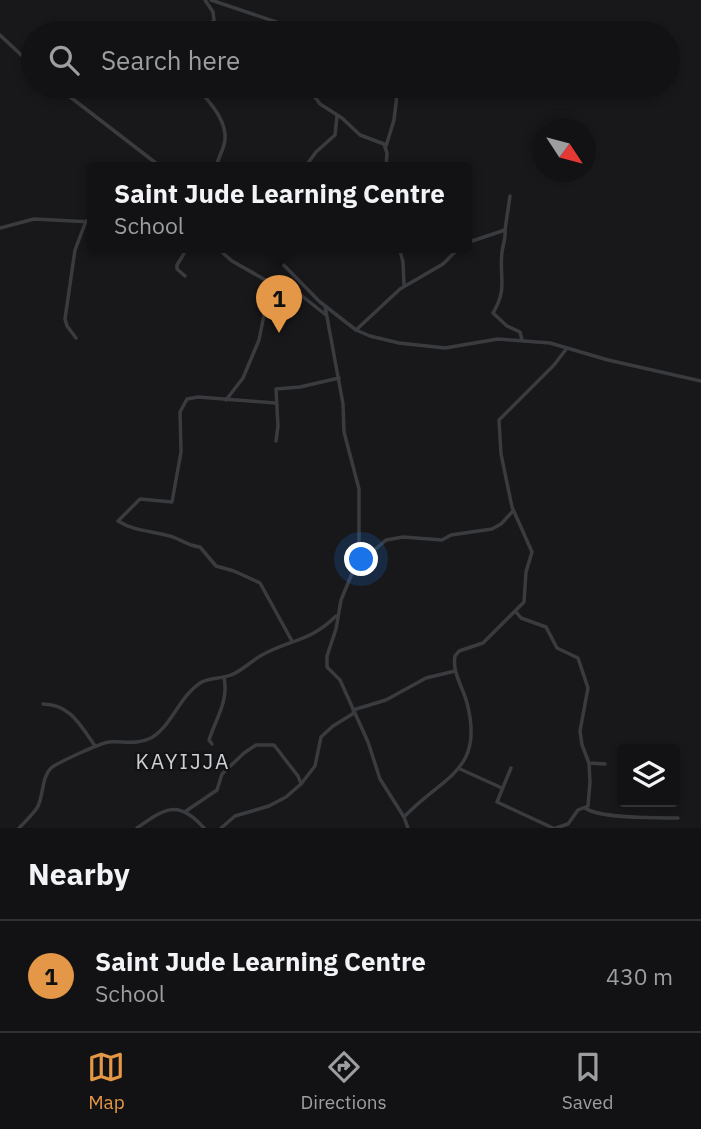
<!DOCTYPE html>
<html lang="en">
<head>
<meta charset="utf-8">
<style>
	:root { --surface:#121214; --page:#1f2022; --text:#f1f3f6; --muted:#9c9ea0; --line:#313234; --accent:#e39747 }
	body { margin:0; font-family:"IBM Plex Sans",sans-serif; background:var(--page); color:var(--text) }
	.controls { position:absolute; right:21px; bottom:21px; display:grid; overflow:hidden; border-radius:7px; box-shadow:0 4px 10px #0003 }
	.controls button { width:63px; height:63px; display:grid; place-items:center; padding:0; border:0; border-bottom:2px solid var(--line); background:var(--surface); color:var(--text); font:35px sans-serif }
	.compass { position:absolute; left:533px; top:119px; width:63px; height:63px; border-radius:50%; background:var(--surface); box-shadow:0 4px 10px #0003; rotate:126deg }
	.you { position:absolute; left:362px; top:560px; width:24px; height:24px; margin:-18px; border:5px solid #fff; border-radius:50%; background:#1a73e8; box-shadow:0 0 0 10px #1a73e833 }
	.badge { display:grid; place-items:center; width:46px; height:46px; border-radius:50%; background:var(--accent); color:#111; font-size:23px; font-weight:700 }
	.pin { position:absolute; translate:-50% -58px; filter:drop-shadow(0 2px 4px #0008) }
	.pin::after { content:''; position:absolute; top:37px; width:24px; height:21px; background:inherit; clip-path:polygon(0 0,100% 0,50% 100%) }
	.popup { position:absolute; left:87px; top:162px; width:385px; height:91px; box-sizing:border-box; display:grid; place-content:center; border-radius:7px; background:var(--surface); filter:drop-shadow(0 2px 5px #0005); font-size:23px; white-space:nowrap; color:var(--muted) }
	.popup b { font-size:26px; color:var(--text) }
	.popup::after { content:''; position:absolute; left:50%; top:100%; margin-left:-14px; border:14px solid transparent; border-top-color:var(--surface) }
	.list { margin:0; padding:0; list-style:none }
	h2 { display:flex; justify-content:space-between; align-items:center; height:91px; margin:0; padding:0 28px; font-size:30px }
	h2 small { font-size:23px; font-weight:400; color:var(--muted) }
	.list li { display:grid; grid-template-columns:46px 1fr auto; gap:21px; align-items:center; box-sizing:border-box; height:112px; padding:0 28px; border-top:2px solid var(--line) }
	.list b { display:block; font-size:26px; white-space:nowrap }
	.list p { margin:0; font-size:23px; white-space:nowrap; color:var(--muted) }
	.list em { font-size:23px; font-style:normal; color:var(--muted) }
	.icon { flex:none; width:38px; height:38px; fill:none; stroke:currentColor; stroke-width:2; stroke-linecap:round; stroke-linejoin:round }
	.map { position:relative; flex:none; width:701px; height:828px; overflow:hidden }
	.search { position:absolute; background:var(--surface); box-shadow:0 4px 10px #0003; left:21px; right:21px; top:21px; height:77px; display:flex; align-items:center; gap:18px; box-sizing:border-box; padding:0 24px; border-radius:38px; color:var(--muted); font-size:26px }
	.sheet { height:203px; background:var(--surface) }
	nav { display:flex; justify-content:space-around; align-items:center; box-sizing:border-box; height:98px; border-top:2px solid var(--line); background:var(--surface); font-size:19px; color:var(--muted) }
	nav a { display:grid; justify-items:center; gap:4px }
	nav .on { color:var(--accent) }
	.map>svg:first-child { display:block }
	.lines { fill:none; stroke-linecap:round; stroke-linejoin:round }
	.minor { stroke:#393b3f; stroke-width:3.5 }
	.labels { text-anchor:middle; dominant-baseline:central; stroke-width:5; stroke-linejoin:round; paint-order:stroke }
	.quarter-label { font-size:21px; letter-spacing:2px; fill:#ccd0d5; stroke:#131315 }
</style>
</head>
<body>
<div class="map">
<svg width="701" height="828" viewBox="0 0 701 828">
	<rect width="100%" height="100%" fill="#18181a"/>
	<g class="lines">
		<g class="minor">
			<polyline points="211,0 309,33"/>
			<polyline points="203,33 214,20 213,12 205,0"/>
			<polyline points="0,35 33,66"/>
			<polyline points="56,86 161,167"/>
			<path d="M196 86C208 101 227 119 225 140 224 149 218 158 216 167"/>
			<polyline points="307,86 320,104 342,118 360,135 384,144 387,153 386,167"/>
			<polyline points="386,146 394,120 398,86"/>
			<polyline points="305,167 316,152 335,135 337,116"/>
			<polyline points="0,228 34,219 92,222"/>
			<path d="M505 230C506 238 503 244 502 252 499 278 508 288 493 313L507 326 520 332 522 340"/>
			<polyline points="466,243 505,230 510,196"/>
			<polyline points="216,247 232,261 276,286 302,296 326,315"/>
			<polyline points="266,247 320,302 356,330 370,336 399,343 445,348 498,339 550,343 608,360 701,381"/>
			<polyline points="399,247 403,262 404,285"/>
			<polyline points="185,276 177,269 177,265 188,247"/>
			<polyline points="325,306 343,404 344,432 359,489 359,548 353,571 341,600 336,629 327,656 327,667 340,680 368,742 380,779 404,817 408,828"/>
			<polyline points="356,330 400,289 443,264 460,247"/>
			<polyline points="76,338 67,326 65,319 75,250 86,221"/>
			<polyline points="226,400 243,378 259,340 264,315 276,286"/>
			<path d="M275 403 198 397 187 399 180 412 181 452 172 502 140 499 118 521C135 532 155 531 173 537 183 541 190 546 200 547L216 566 234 571 260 583 292 641"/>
			<polyline points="276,441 278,426 276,389 300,387 339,378"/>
			<polyline points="360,549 371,553 386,540 403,537 442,540 451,535 492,529 501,524 513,511"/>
			<polyline points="516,612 521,618 546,627 557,648 578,658 588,688 580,731 582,745 589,763 605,764"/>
			<path d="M43 704C70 704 81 726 95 746"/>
			<polyline points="353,710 386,700 426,678 455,671"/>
			<path d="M212 744 209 740C216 718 229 701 224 677"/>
			<polyline points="511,768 497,802 553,828"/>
			<polyline points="460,769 502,788"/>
			<path d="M585 808C601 819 657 818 678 818"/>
			<polyline points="186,811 217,790 222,774 244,753 256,745 274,745 298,776 301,784"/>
			<path d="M404 817C442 776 485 772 467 703 463 687 452 673 455 656L459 651 483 643 524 602 526 572 532 552 512 507 501 454 499 420 554 365 567 348"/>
			<path d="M19 828C25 822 32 815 37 808 44 796 41 778 51 768 57 763 100 743 109 742 123 741 137 745 151 738 171 727 179 697 200 683 209 677 221 679 231 675 242 671 251 661 262 655 291 639 310 642 336 616"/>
			<path d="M137 828C166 807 179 800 204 828"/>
			<polyline points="221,828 235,816 269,806 286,797 301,784 315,766 321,737 333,726 354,713"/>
			<polyline points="556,828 568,824 578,810 588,806 590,782 589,763"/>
		</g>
	</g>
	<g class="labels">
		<g class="quarter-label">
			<text x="183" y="761">KAYIJJA</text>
		</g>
	</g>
</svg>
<div class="controls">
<button><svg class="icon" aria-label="layers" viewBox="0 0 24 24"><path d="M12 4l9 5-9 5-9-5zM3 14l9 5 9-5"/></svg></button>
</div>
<svg class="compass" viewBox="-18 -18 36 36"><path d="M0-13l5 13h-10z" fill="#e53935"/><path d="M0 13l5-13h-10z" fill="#9c9ea0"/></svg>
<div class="you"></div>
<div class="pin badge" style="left:279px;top:333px">1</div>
<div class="popup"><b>Saint Jude Learning Centre</b>School</div>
<div class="search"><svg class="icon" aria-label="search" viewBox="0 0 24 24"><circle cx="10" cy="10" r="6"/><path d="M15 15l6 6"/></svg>Search here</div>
</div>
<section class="sheet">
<h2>Nearby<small></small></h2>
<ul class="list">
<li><span class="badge">1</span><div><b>Saint Jude Learning Centre</b><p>School</p></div><em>430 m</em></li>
</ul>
</section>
<nav>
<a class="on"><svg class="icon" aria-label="map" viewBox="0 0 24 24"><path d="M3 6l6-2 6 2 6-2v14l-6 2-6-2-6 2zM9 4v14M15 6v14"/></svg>Map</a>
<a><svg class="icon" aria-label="directions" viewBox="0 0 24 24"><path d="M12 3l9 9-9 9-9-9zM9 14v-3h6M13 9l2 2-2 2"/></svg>Directions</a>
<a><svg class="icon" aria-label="saved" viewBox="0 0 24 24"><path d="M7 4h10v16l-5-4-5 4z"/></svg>Saved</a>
</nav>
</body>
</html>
